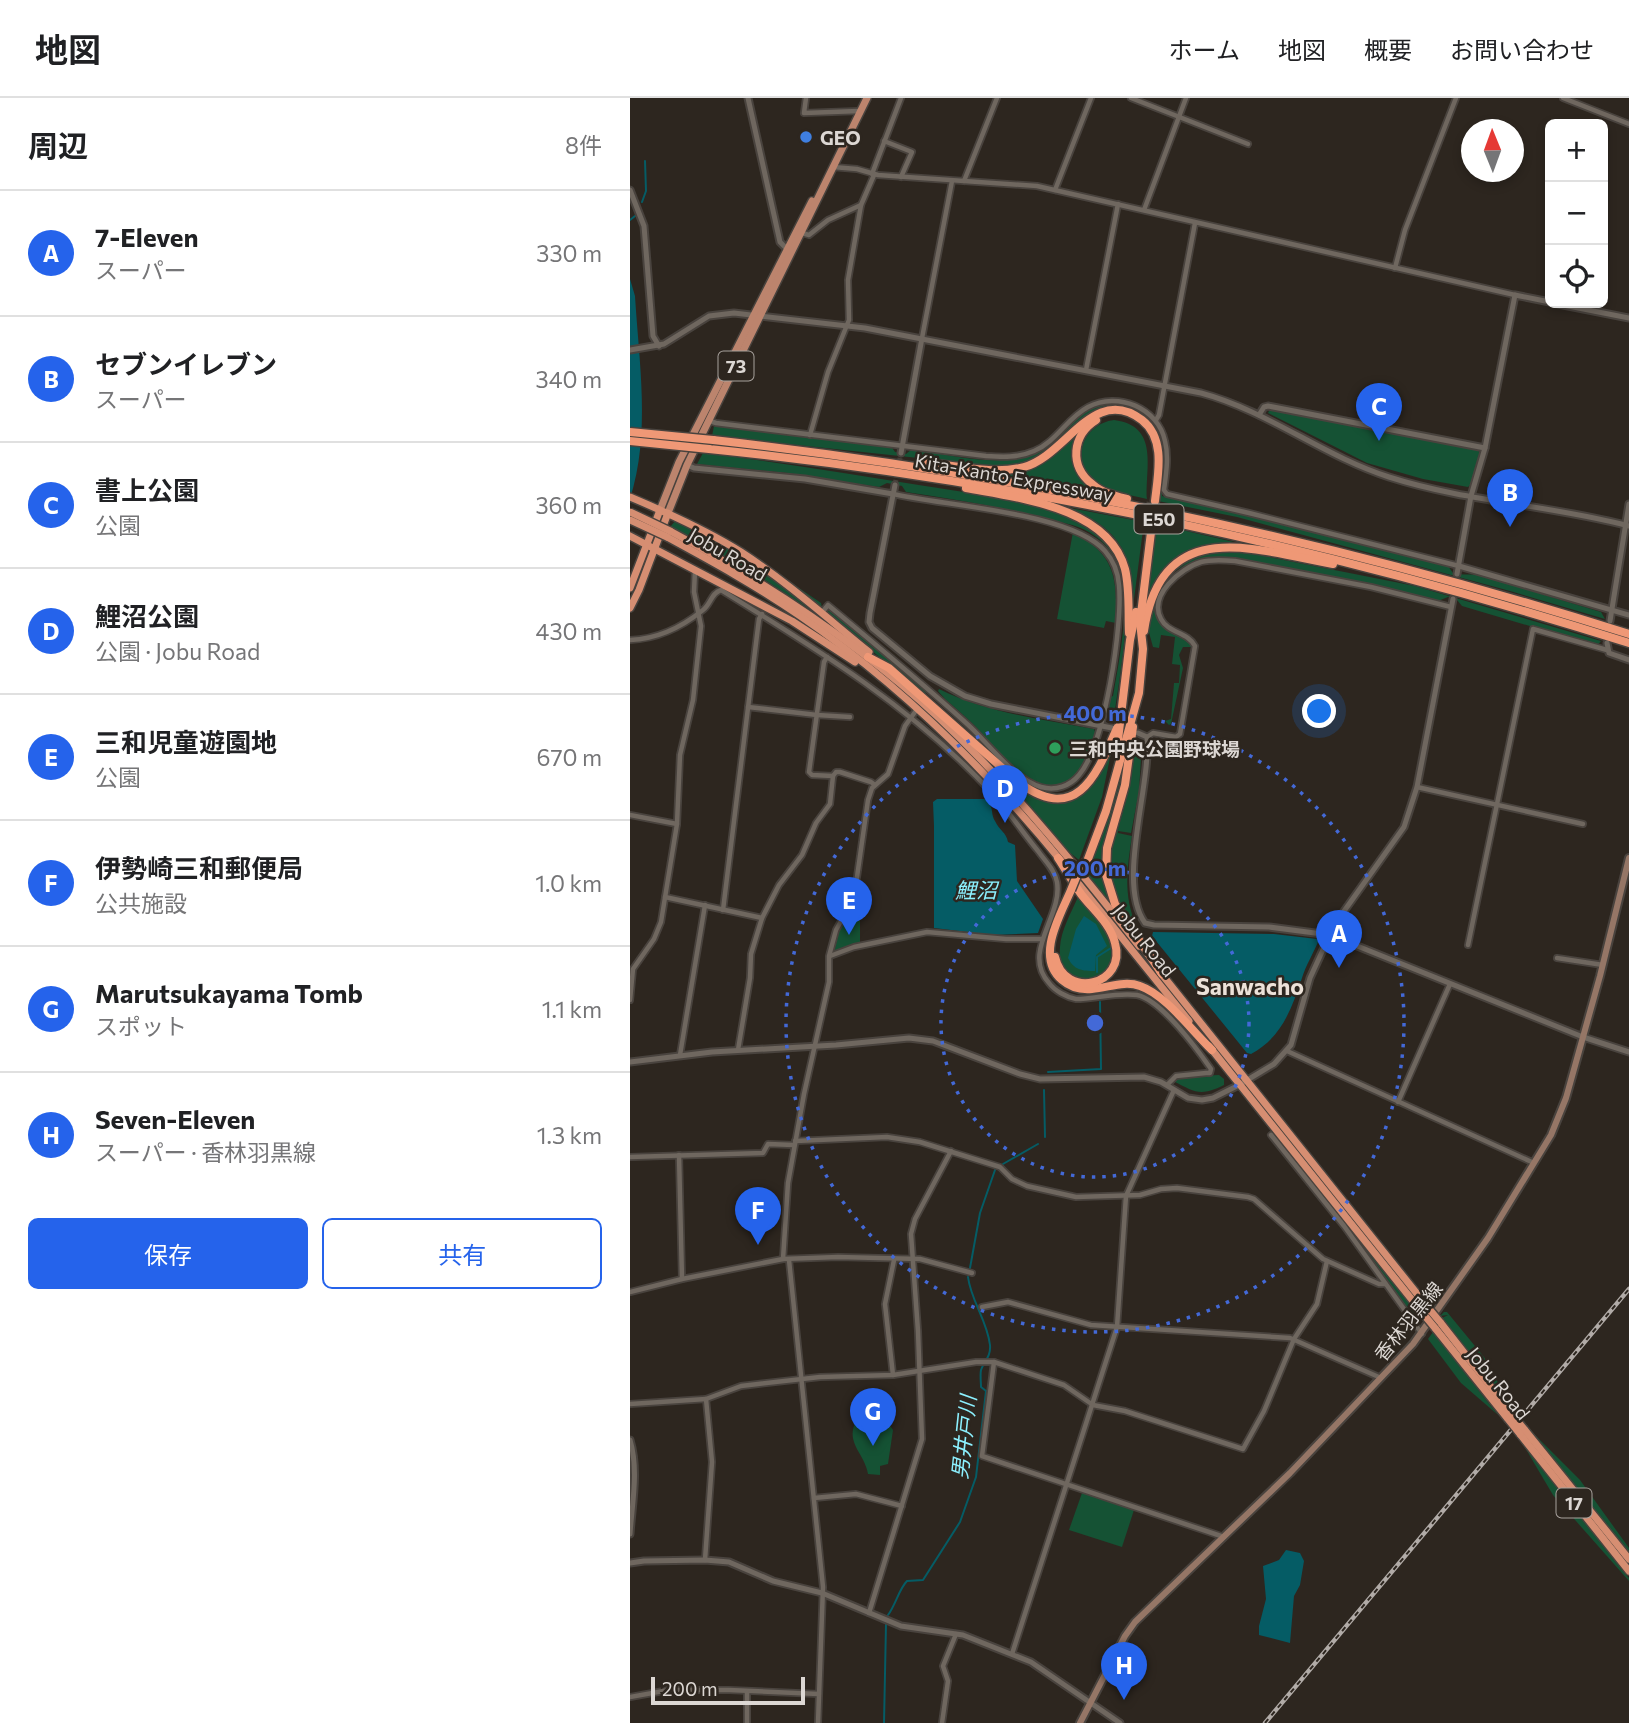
<!DOCTYPE html>
<html lang="ja">
<head>
<meta charset="utf-8">
<style>
	:root { --surface:#fff; --page:#f2f2f2; --text:#202124; --muted:#757577; --line:#e0e0e0; --accent:#2563eb }
	body { margin:0; font-family:Commissioner,"Noto Sans JP",sans-serif; background:var(--page); color:var(--text) }
	.controls { position:absolute; right:21px; top:21px; display:grid; overflow:hidden; border-radius:10px; box-shadow:0 4px 10px #0003 }
	.controls button { width:63px; height:63px; display:grid; place-items:center; padding:0; border:0; border-bottom:2px solid var(--line); background:var(--surface); color:var(--text); font:35px sans-serif }
	.compass { position:absolute; left:831px; top:21px; width:63px; height:63px; border-radius:50%; background:var(--surface); box-shadow:0 4px 10px #0003; rotate:359deg }
	.scale { position:absolute; left:21px; bottom:18px; width:154px; box-sizing:border-box; padding-left:7px; border:4px solid #dcd7d3; border-top:0; font-size:19px; line-height:24px; white-space:nowrap; color:#dcd7d3; -webkit-text-stroke:5px #2d261f; paint-order:stroke }
	.you { position:absolute; left:690px; top:614px; width:24px; height:24px; margin:-18px; border:5px solid #fff; border-radius:50%; background:#1a73e8; box-shadow:0 0 0 10px #1a73e833 }
	.badge { display:grid; place-items:center; width:46px; height:46px; border-radius:50%; background:var(--accent); color:#fff; font-size:23px; font-weight:700 }
	.pin { position:absolute; translate:-50% -58px; filter:drop-shadow(0 2px 4px #0008) }
	.pin::after { content:''; position:absolute; top:37px; width:24px; height:21px; background:inherit; clip-path:polygon(0 0,100% 0,50% 100%) }
	.list { margin:0; padding:0; list-style:none }
	h2 { display:flex; justify-content:space-between; align-items:center; height:91px; margin:0; padding:0 28px; font-size:30px }
	h2 small { font-size:23px; font-weight:400; color:var(--muted) }
	.list li { display:grid; grid-template-columns:46px 1fr auto; gap:21px; align-items:center; box-sizing:border-box; height:126px; padding:0 28px; border-top:2px solid var(--line) }
	.list b { display:block; font-size:26px; white-space:nowrap }
	.list p { margin:0; font-size:23px; white-space:nowrap; color:var(--muted) }
	.list em { font-size:23px; font-style:normal; color:var(--muted) }
	.actions { display:flex; gap:14px; padding:21px 28px }
	.actions a { flex:1; padding:16px 0; border:2px solid var(--accent); border-radius:10px; text-align:center; font-size:24px; color:var(--accent) }
	.actions .main { background:var(--accent); color:#fff }
	.icon { flex:none; width:38px; height:38px; fill:none; stroke:currentColor; stroke-width:2; stroke-linecap:round; stroke-linejoin:round }
	.map { position:relative; flex:none; width:999px; height:1625px; overflow:hidden }
	header { display:flex; align-items:center; gap:42px; box-sizing:border-box; height:98px; padding:0 35px; background:var(--surface); border-bottom:2px solid var(--line) }
	header strong { font-size:33px }
	nav { display:flex; gap:38px; margin-inline-start:auto; font-size:24px }
	main { display:flex }
	aside { flex:1; background:var(--surface) }
	.map>svg:first-child { display:block }
	.green { fill:#155234 }
	.water { fill:#055c65 }
	.lines { fill:none; stroke-linecap:round; stroke-linejoin:round }
	.stream { stroke:#055c65; stroke-width:2 }
	.tertiary-tunnel { stroke:#47413a; stroke-width:5; stroke-dasharray:5 2.5; stroke-linecap:butt }
	.motorway-tunnel { stroke:#47413a; stroke-width:8; stroke-dasharray:8 4; stroke-linecap:butt }
	.minor-casing { stroke:#49433e; stroke-width:8 }
	.tertiary-casing { stroke:#49433e; stroke-width:9 }
	.secondary-casing { stroke:#49433e; stroke-width:10 }
	.primary-casing { stroke:#49433e; stroke-width:10 }
	.trunk-casing { stroke:#49433e; stroke-width:10 }
	.motorway-casing { stroke:#49433e; stroke-width:11 }
	.minor { stroke:#6f675f; stroke-width:4.5 }
	.tertiary { stroke:#6f675f; stroke-width:5 }
	.secondary { stroke:#957666; stroke-width:6 }
	.primary { stroke:#bc846d; stroke-width:7 }
	.trunk { stroke:#d68e72; stroke-width:7 }
	.motorway { stroke:#ef9876; stroke-width:8 }
	.rail-casing { stroke:#b1aba7; stroke-width:4.5 }
	.rail { stroke:#2d261f; stroke-width:2; stroke-dasharray:5; stroke-linecap:butt }
	.trunk-bridge-casing { stroke:#49433e; stroke-width:10; stroke-linecap:butt }
	.motorway-bridge-casing { stroke:#49433e; stroke-width:11; stroke-linecap:butt }
	.trunk-bridge { stroke:#d68e72; stroke-width:7 }
	.motorway-bridge { stroke:#ef9876; stroke-width:8 }
	.ring { fill:none; stroke:#4369d7; stroke-width:3.5; stroke-dasharray:3.5 7 }
	.shop-dot { fill:#3f7fe0; stroke:#2d261f; stroke-width:2.5 }
	.leisure-dot { fill:#2e9e5b; stroke:#2d261f; stroke-width:2.5 }
	.labels { text-anchor:middle; dominant-baseline:central; stroke-width:5; stroke-linejoin:round; paint-order:stroke }
	.shield { fill:#2d261f; stroke:#a8a29d; stroke-width:2 }
	.shield-label { font-size:18px; font-weight:bold; fill:#dcd7d3 }
	.poi-label { font-size:19px; font-weight:bold; fill:#dcd7d3; stroke:#2d261f; text-anchor:start }
	.street-label { font-size:19px; fill:#dcd7d3; stroke:#2d261f }
	.water-label { font-size:21px; font-style:italic; fill:#8cf1ff; stroke:#2d261f }
	.quarter-label { font-size:23px; font-weight:bold; fill:#ece2d9; stroke:#2d261f }
	.centre { fill:#4369d7; stroke:#2d261f; stroke-width:3.5 }
	.ring-label { font-size:21px; text-anchor:middle; font-weight:bold; fill:#4369d7; stroke:#2d261f; stroke-width:5; stroke-linejoin:round; paint-order:stroke }
</style>
</head>
<body>
<header>
<strong>地図</strong>
<nav><a>ホーム</a><a>地図</a><a>概要</a><a>お問い合わせ</a></nav>
</header>
<main>
<aside>
<h2>周辺<small>8件</small></h2>
<ul class="list">
<li><span class="badge">A</span><div><b>7-Eleven</b><p>スーパー</p></div><em>330 m</em></li>
<li><span class="badge">B</span><div><b>セブンイレブン</b><p>スーパー</p></div><em>340 m</em></li>
<li><span class="badge">C</span><div><b>書上公園</b><p>公園</p></div><em>360 m</em></li>
<li><span class="badge">D</span><div><b>鯉沼公園</b><p>公園 · Jobu Road</p></div><em>430 m</em></li>
<li><span class="badge">E</span><div><b>三和児童遊園地</b><p>公園</p></div><em>670 m</em></li>
<li><span class="badge">F</span><div><b>伊勢崎三和郵便局</b><p>公共施設</p></div><em>1.0 km</em></li>
<li><span class="badge">G</span><div><b>Marutsukayama Tomb</b><p>スポット</p></div><em>1.1 km</em></li>
<li><span class="badge">H</span><div><b>Seven-Eleven</b><p>スーパー · 香林羽黒線</p></div><em>1.3 km</em></li>
</ul>
<div class="actions"><a class="main">保存</a><a>共有</a></div>
</aside>
<div class="map">
<svg width="999" height="1625" viewBox="0 0 999 1625">
	<rect width="100%" height="100%" fill="#2d261f"/>
	<g class="green">
		<path d="M480 306C542 307 533 354 532 398L610 415 818 468 823 475C833 478 842 475 852 478L971 514 975 521 880 493 607 419 528 403C535 382 537 350 525 330 520 322 512 317 504 312 459 289 436 349 400 363 379 371 357 367 335 365L82 338 84 328H86L261 348 265 354 276 356 282 351C323 357 376 373 415 351 439 336 448 308 480 306Z"/>
		<polygon points="640,311 847,351 850,355 841,386 838,389 793,381 737,365 638,315"/>
		<path d="M484 322C530 328 515 370 517 401 500 397 479 394 465 383 439 362 453 326 484 322Z"/>
		<path d="M447 335C439 360 443 375 463 393L371 376C412 371 419 365 447 335Z"/>
		<path d="M73 355C148 364 221 376 295 388 340 395 410 404 451 424 468 432 483 448 490 466 505 503 489 580 484 620L477 614 480 599 483 598C489 562 500 511 491 475 487 458 474 443 459 434 445 426 428 424 413 420 368 408 322 401 276 394L272 388 257 385 249 389 158 375 67 366Z"/>
		<path d="M440 410 514 424 503 509C502 454 490 432 440 410Z"/>
		<polygon points="46,422 83,439 132,471 194,521 126,476 40,429"/>
		<path d="M526 426 604 444C559 445 527 464 516 509Z"/>
		<path d="M443 434C486 457 487 480 486 525L476 523 474 530 427 521Z"/>
		<path d="M609 453 785 488 971 543 967 548 832 508 827 502 818 499 808 503 616 463C583 457 538 460 529 500 527 508 525 514 529 522 536 535 555 536 563 549H553L549 557 553 570 541 626 539 627 535 623 541 621 544 585H549L550 567 542 566 545 539 531 537 529 550 523 549 518 531 526 500 540 477 562 460 578 454Z"/>
		<polygon points="122,458 191,505 192,510 202,513 296,593 295,597 205,522"/>
		<path d="M309 591C357 615 411 621 464 631L465 634C460 649 456 668 445 679 411 711 365 648 344 627 335 618 325 610 315 601L308 593Z"/>
		<path d="M505 641 512 644 509 693 501 735 488 733V735L502 738C497 770 493 797 506 827L504 828C467 773 479 764 495 706 500 685 502 663 505 641Z"/>
		<path d="M483 645 472 699 449 762 439 754 360 664 404 698C460 695 462 700 483 645Z"/>
		<polygon points="496,648 495,676 472,765 473,780 482,809 457,777 462,775 458,772 485,696"/>
		<path d="M448 799C459 811 474 826 481 842 497 886 425 899 430 849 431 832 441 815 448 799Z"/>
		<polygon points="216,820 230,823 230,846 204,854 209,834"/>
		<path d="M589 977 594 981V987C570 999 565 994 543 983L547 979Z"/>
		<polygon points="699,1103 794,1222 785,1223"/>
		<polygon points="814,1214 817,1214 854,1259 878,1303 812,1220 818,1217 810,1218"/>
		<polygon points="803,1234 868,1317 831,1285 798,1241"/>
		<path d="M239 1316 254 1319 263 1332 258 1366 250 1368V1377L238 1376C235 1356 216 1346 225 1325Z"/>
		<polygon points="903,1335 950,1382 999,1450 999,1455"/>
		<polygon points="894,1348 999,1480 999,1483 923,1397"/>
		<polygon points="452,1395 504,1412 492,1449 439,1432"/>
	</g>
	<g class="water">
		<path d="M0 181 5 198C9 265 21 336 0 401Z"/>
		<path d="M307 701H356C365 712 360 714 365 723 369 732 376 734 378 744L385 747 387 783 413 821 408 835 363 837 304 830V728L303 704Z"/>
		<path d="M454 818 466 826 477 848 466 857 465 873C452 873 444 872 438 860L446 831Z"/>
		<path d="M523 834 644 836 687 841 688 844C683 856 676 867 672 880 661 912 652 939 621 956L617 955 522 838Z"/>
		<polygon points="656,1452 670,1455 674,1463 670,1487 664,1498 660,1545 629,1537 629,1528 636,1501 633,1468 649,1462"/>
	</g>
	<g class="lines">
		<g class="stream">
			<polyline points="12,104 16,93 15,63"/>
			<polyline points="0,122 5,118"/>
			<polyline points="467,874 467,859 481,850"/>
			<polyline points="418,974 471,971 470,904"/>
			<polyline points="414,992 415,1039"/>
			<polyline points="373,1066 408,1046"/>
			<polyline points="340,1170 350,1115 365,1072"/>
			<path d="M258 1517C266 1506 269 1491 277 1483L293 1482 330 1424 346 1379 356 1293 351 1289C351 1284 350 1277 351 1272 354 1263 361 1259 360 1247 357 1222 341 1203 338 1179"/>
			<polyline points="254,1625 256,1526"/>
		</g>
		<polyline class="tertiary-tunnel" points="265,387 271,355"/>
		<polyline class="motorway-tunnel" points="517,424 521,402"/>
		<g class="minor-casing">
			<g id="minor">
				<polyline points="176,0 174,15 229,13"/>
				<polyline points="501,0 618,46"/>
				<polyline points="933,0 999,26"/>
				<polyline points="254,43 282,54 271,79"/>
				<polyline points="203,69 227,71 248,77 407,88 885,197"/>
				<polyline points="242,76 271,0"/>
				<polyline points="334,83 367,0"/>
				<polyline points="425,92 461,0"/>
				<polyline points="514,112 556,0"/>
				<polyline points="172,135 179,137 198,122 231,107"/>
				<polyline points="765,170 775,132 826,0"/>
				<polyline points="292,240 322,83"/>
				<polyline points="456,272 488,106"/>
				<polyline points="526,322 529,317 565,125"/>
				<path d="M80 323 86 325 356 358C372 359 388 360 404 353 426 344 437 320 458 309 488 293 528 310 535 343 539 359 536 376 534 392L537 396 619 415 829 468"/>
				<polyline points="180,337 198,274 219,222 218,182 231,107 244,77"/>
				<path d="M194 512 198 507C244 545 291 584 335 624 357 643 383 681 411 689 426 693 440 688 449 677 475 647 493 526 489 487 488 475 483 462 475 453 441 414 315 408 263 396"/>
				<path d="M0 542C27 541 52 529 73 512 81 506 81 495 91 492 187 551 285 611 362 695 379 713 392 734 408 753 415 763 425 772 427 784 433 818 391 854 419 885 425 893 436 899 446 901 465 901 487 894 507 897 531 902 567 951 581 971L580 975H576L546 978 537 987"/>
				<polyline points="197,559 194,564 179,674 182,677 203,678"/>
				<polyline points="118,609 187,617 220,619"/>
				<path d="M517 639 523 635 546 639 550 636 565 548C558 534 538 535 531 521 518 497 551 470 571 464 582 461 594 462 605 463L741 489 821 509"/>
				<polyline points="787,689 953,726"/>
				<polyline points="0,717 47,726"/>
				<polyline points="35,799 132,820"/>
				<polyline points="93,812 129,521 132,516"/>
				<polyline points="838,847 903,531 977,552"/>
				<polyline points="200,858 224,849 297,834 376,841 413,841"/>
				<polyline points="927,860 973,867"/>
				<polyline points="0,902 3,871 24,841 31,824 47,726 50,657 63,602 71,528 64,494 65,472"/>
				<polyline points="108,952 120,880 121,856 132,820 149,787 172,757 186,725 200,706 203,678 206,674 210,674 241,684 245,687"/>
				<polyline points="657,953 904,1065"/>
				<polyline points="50,957 75,807"/>
				<polyline points="768,1004 820,886"/>
				<polyline points="641,1037 714,1128 792,1236"/>
				<polyline points="165,1043 257,1039 290,1044 370,1069 382,1081 397,1088 446,1099 510,1097 531,1091 547,1090 618,1099 624,1101 693,1161 749,1186 755,1186"/>
				<polyline points="49,1057 52,1181"/>
				<polyline points="0,1059 133,1055 138,1046 164,1047"/>
				<polyline points="153,1161 158,1085 174,996 199,884 199,858 206,832 224,800 238,702 242,690 258,676 275,628 285,614"/>
				<polyline points="159,1162 193,1489 188,1625"/>
				<polyline points="0,1194 52,1181 153,1161 208,1159 290,1161 342,1175"/>
				<polyline points="352,1209 378,1204 461,1227 660,1240 751,1280"/>
				<polyline points="364,1264 352,1358 594,1439"/>
				<polyline points="263,1277 255,1206 264,1162"/>
				<polyline points="0,1306 76,1301 111,1288 128,1286 190,1279 263,1277 346,1264 364,1264 434,1287 463,1307 495,1313 613,1351 634,1313 664,1241 687,1206 697,1163"/>
				<polyline points="184,1400 226,1396 272,1408"/>
				<polyline points="75,1462 82,1364 76,1301"/>
				<polyline points="239,1515 292,1341 288,1233 281,1136 285,1121 321,1053"/>
				<polyline points="382,1556 487,1229 496,1098 544,992"/>
				<polyline points="0,1599 39,1592 99,1592 189,1596"/>
				<polyline points="117,1625 117,1594"/>
				<polyline points="312,1625 318,1583 313,1568 326,1536"/>
			</g>
		</g>
		<g class="tertiary-casing">
			<g id="tertiary">
				<polyline points="118,0 150,144 156,150"/>
				<polyline points="0,92 14,128 23,238 29,248"/>
				<polyline points="923,205 999,220"/>
				<path d="M0 252 34 246 79 218 104 215 235 230 571 295C638 313 693 358 759 379 837 404 920 407 999 428"/>
				<polyline points="629,317 634,309 638,308 855,350"/>
				<polyline points="271,355 292,240"/>
				<polyline points="57,367 64,370 175,381 263,396"/>
				<polyline points="265,387 240,515 239,524 242,530 300,578 335,598 361,606 482,630"/>
				<polyline points="829,468 999,517"/>
				<polyline points="827,476 841,398 855,350 885,197 920,204"/>
				<polyline points="980,523 999,406"/>
				<polyline points="977,545 979,555 999,562"/>
				<path d="M508 635 517 639C521 689 486 785 515 825L524 827 639 829 700 837 953 939 999 954"/>
				<polyline points="0,964 82,954 206,947 279,940 303,943 390,976 410,981 514,979 531,984 558,1000 572,1002 583,1000 609,987 644,966 661,947 680,880 697,843 712,816 774,729 787,689 823,501"/>
				<path d="M0 1342C9 1372 2 1406 0 1436"/>
				<polyline points="0,1465 14,1463 75,1462 99,1464 143,1483 192,1495 271,1528 333,1537 401,1564 490,1625"/>
			</g>
		</g>
		<g class="secondary-casing">
			<polyline id="secondary" points="450,1625 495,1538 505,1524 660,1375 783,1246 858,1140 921,1037 936,1000 970,878 999,760"/>
		</g>
		<g class="primary-casing">
			<g id="primary">
				<polyline points="30,412 49,364 182,103"/>
				<polyline points="38,415 57,367 237,0"/>
			</g>
		</g>
		<g class="trunk-casing">
			<g id="trunk">
				<path d="M0 399C38 415 76 432 111 454 156 483 197 520 239 554"/>
				<path d="M40 433C137 485 229 545 310 621 383 690 447 769 509 848"/>
				<polyline points="0,438 162,523 225,564"/>
				<path d="M37 439C83 464 127 488 170 518 270 586 355 670 432 764"/>
				<polyline points="0,490 30,412"/>
				<polyline points="0,510 9,492 38,415"/>
				<polyline points="443,779 559,923"/>
				<polyline points="530,874 800,1212"/>
				<polyline points="579,948 795,1218"/>
				<polyline points="810,1224 882,1316"/>
				<polyline points="805,1230 878,1321"/>
				<polyline points="894,1331 999,1461"/>
				<polyline points="890,1336 999,1473"/>
			</g>
		</g>
		<g class="motorway-casing">
			<g id="motorway">
				<path d="M466 322C442 337 439 368 462 386 472 395 485 398 497 401"/>
				<path d="M83 342C395 377 700 441 999 536"/>
				<path d="M79 351C391 383 699 450 999 545"/>
				<path d="M298 365C329 368 364 377 394 369 436 358 464 285 512 322 536 341 528 376 525 403"/>
				<path d="M336 390C389 400 478 409 495 471 500 492 498 514 499 535"/>
				<path d="M514 533C531 417 622 451 703 466"/>
				<path d="M238 559 259 570 387 683C447 729 467 676 487 630"/>
				<polyline points="503,629 495,687 477,750 476,777 485,806 532,876"/>
				<polyline points="487,650 500,542 506,514"/>
				<polyline points="455,769 476,713 509,595 513,551 510,524 522,426"/>
				<path d="M441 792C430 818 405 859 432 882 440 889 451 892 462 891 478 890 494 882 510 888 536 897 561 932 582 952"/>
				<path d="M425 859C435 903 497 887 485 845 480 825 463 812 451 796 443 785 436 772 428 760"/>
			</g>
		</g>
		<use href="#minor" class="minor"/>
		<use href="#tertiary" class="tertiary"/>
		<use href="#secondary" class="secondary"/>
		<use href="#primary" class="primary"/>
		<use href="#trunk" class="trunk"/>
		<use href="#motorway" class="motorway"/>
		<g class="rail-casing">
			<polyline id="rail" points="635,1625 999,1191"/>
		</g>
		<use href="#rail" class="rail"/>
		<g class="trunk-bridge-casing">
			<g id="trunk-bridge">
				<polyline points="0,414 40,433"/>
				<polyline points="0,422 37,439"/>
				<polyline points="800,1212 810,1224"/>
				<polyline points="795,1218 805,1230"/>
				<polyline points="882,1316 894,1331"/>
				<polyline points="878,1321 890,1336"/>
			</g>
		</g>
		<g class="motorway-bridge-casing">
			<g id="motorway-bridge">
				<polyline points="0,334 83,342"/>
				<polyline points="0,343 79,351"/>
				<polyline points="441,792 452,765"/>
			</g>
		</g>
		<use href="#trunk-bridge" class="trunk-bridge"/>
		<use href="#motorway-bridge" class="motorway-bridge"/>
	</g>
	<g class="ring">
		<circle cx="465" cy="925" r="154"/>
		<circle cx="465" cy="925" r="309"/>
	</g>
	<circle class="shop-dot" cx="176" cy="39" r="7"/>
	<circle class="leisure-dot" cx="425" cy="650" r="7"/>
	<g class="labels">
		<g class="shield">
			<rect x="88.5" y="253.5" width="35" height="29" rx="5"/>
			<rect x="504.5" y="406.5" width="49" height="29" rx="5"/>
			<rect x="926.5" y="1390.5" width="35" height="29" rx="5"/>
		</g>
		<g class="shield-label">
			<text x="106" y="268">73</text>
			<text x="529" y="421">E50</text>
			<text x="944" y="1405">17</text>
		</g>
		<g class="poi-label">
			<text x="190" y="39">GEO</text>
			<text x="439" y="650">三和中央公園野球場</text>
		</g>
		<g class="street-label">
			<text transform="translate(384 379) rotate(10)">Kita-Kanto Expressway</text>
			<text transform="translate(98 456) rotate(30)">Jobu Road</text>
			<text transform="translate(515 842) rotate(51)">Jobu Road</text>
			<text transform="translate(778 1223) rotate(-51)">香林羽黒線</text>
			<text transform="translate(869 1285) rotate(51)">Jobu Road</text>
		</g>
		<g class="water-label">
			<text x="346" y="791">鯉沼</text>
			<text transform="translate(333 1339) rotate(-84)">男井戸川</text>
		</g>
		<g class="quarter-label">
			<text x="620" y="888">Sanwacho</text>
		</g>
	</g>
	<circle cx="465" cy="925" r="10" class="centre"/>
	<g class="ring-label">
		<text x="465" y="623">400 m</text>
		<text x="465" y="778">200 m</text>
	</g>
</svg>
<div class="controls">
<button>+</button>
<button>−</button>
<button><svg class="icon" aria-label="locate" viewBox="0 0 24 24"><circle cx="12" cy="12" r="6"/><path d="M12 2v4M12 18v4M2 12h4M18 12h4"/></svg></button>
</div>
<svg class="compass" viewBox="-18 -18 36 36"><path d="M0-13l5 13h-10z" fill="#e53935"/><path d="M0 13l5-13h-10z" fill="#757577"/></svg>
<div class="scale">200 m</div>
<div class="you"></div>
<div class="pin badge" style="left:709px;top:870px">A</div>
<div class="pin badge" style="left:880px;top:429px">B</div>
<div class="pin badge" style="left:749px;top:343px">C</div>
<div class="pin badge" style="left:375px;top:725px">D</div>
<div class="pin badge" style="left:219px;top:837px">E</div>
<div class="pin badge" style="left:128px;top:1147px">F</div>
<div class="pin badge" style="left:243px;top:1348px">G</div>
<div class="pin badge" style="left:494px;top:1602px">H</div>
</div>
</main>
</body>
</html>
